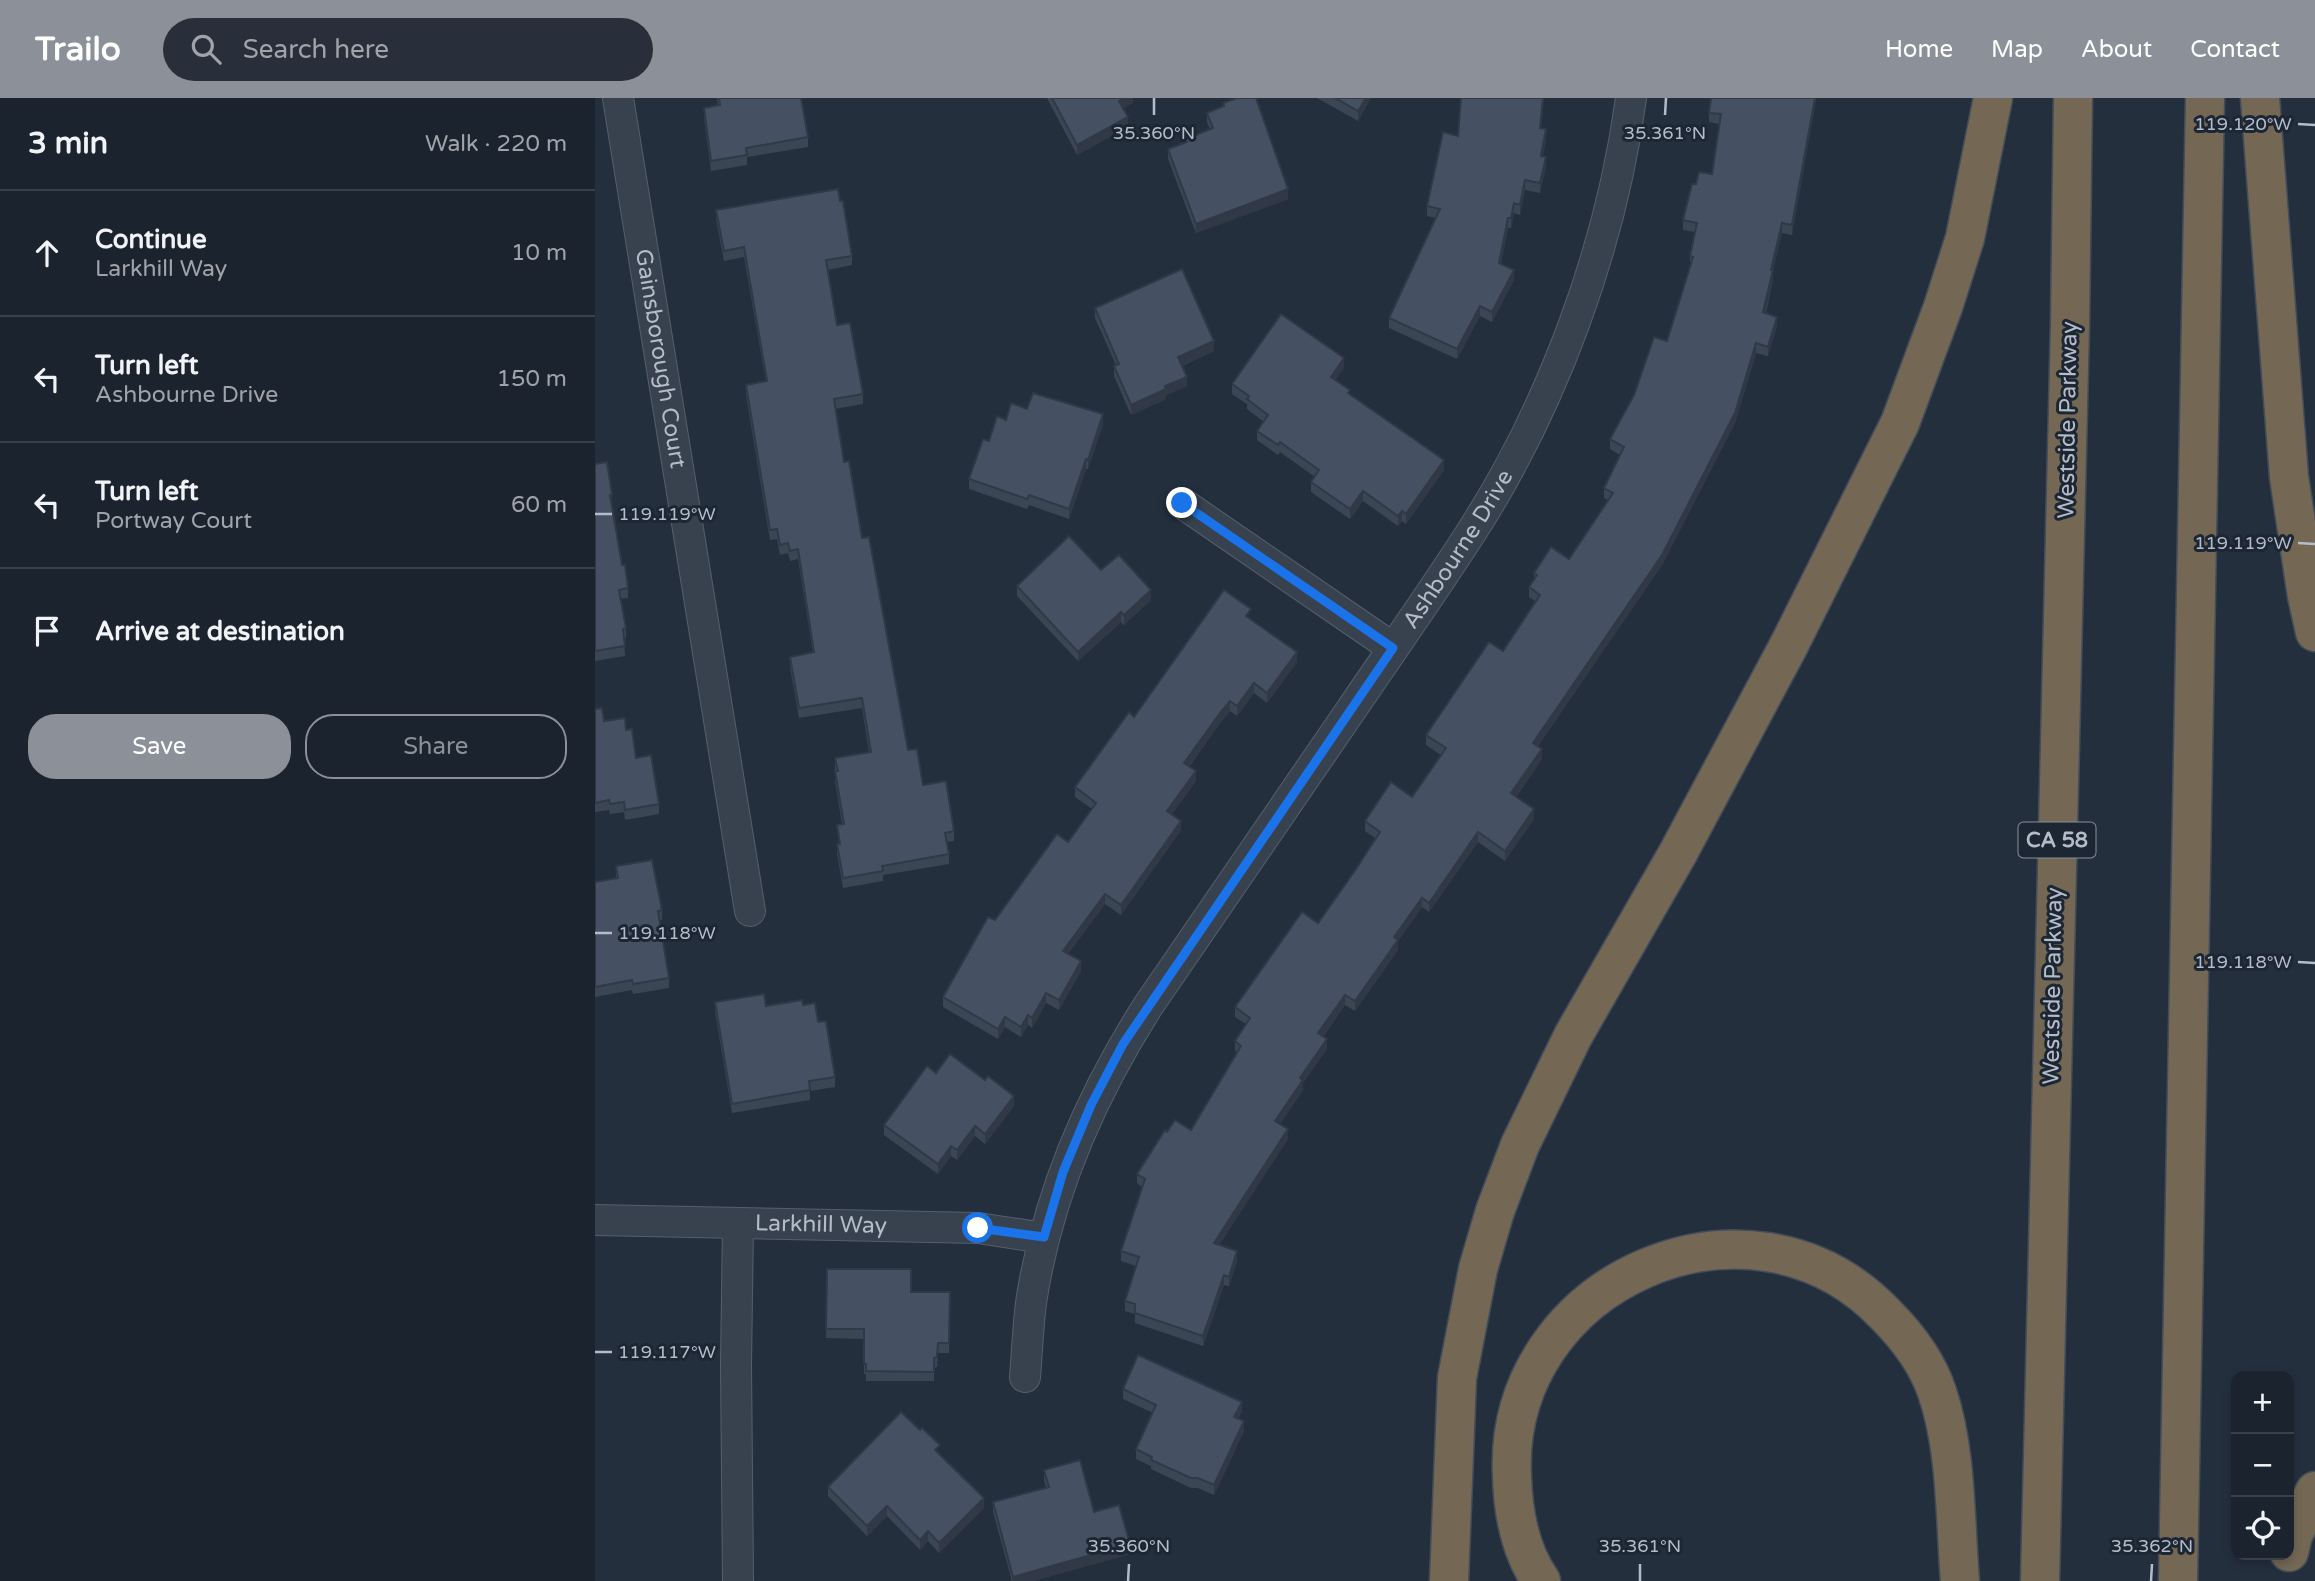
<!DOCTYPE html>
<html lang="en">
<head>
<meta charset="utf-8">
<style>
	:root { --surface:#1b232e; --page:#282f3a; --text:#f1f3f6; --muted:#a0a4aa; --line:#39404a; --accent:#8c9099 }
	body { margin:0; font-family:"Varela Round",sans-serif; background:var(--page); color:var(--text) }
	.controls { position:absolute; right:21px; bottom:21px; display:grid; overflow:hidden; border-radius:14px; box-shadow:0 4px 10px #0003 }
	.controls button { width:63px; height:63px; display:grid; place-items:center; padding:0; border:0; border-bottom:2px solid var(--line); background:var(--surface); color:var(--text); font:35px sans-serif }
	.stop { position:absolute; width:21px; height:21px; margin:-16px; border:5px solid #1a73e8; border-radius:50%; background:#fff }
	.stop.end { background:#1a73e8; border-color:#fff; box-shadow:0 2px 7px #0008 }
	.list { margin:0; padding:0; list-style:none }
	h2 { display:flex; justify-content:space-between; align-items:center; height:91px; margin:0; padding:0 28px; font-size:30px }
	h2 small { font-size:23px; font-weight:400; color:var(--muted) }
	.list li { display:grid; grid-template-columns:46px 1fr auto; gap:21px; align-items:center; box-sizing:border-box; height:126px; padding:0 28px; border-top:2px solid var(--line) }
	.list b { display:block; font-size:26px; white-space:nowrap }
	.list p { margin:0; font-size:23px; white-space:nowrap; color:var(--muted) }
	.list em { font-size:23px; font-style:normal; color:var(--muted) }
	.actions { display:flex; gap:14px; padding:21px 28px }
	.actions a { flex:1; padding:16px 0; border:2px solid var(--accent); border-radius:28px; text-align:center; font-size:24px; color:var(--accent) }
	.actions .main { background:var(--accent); color:#fff }
	.icon { flex:none; width:38px; height:38px; fill:none; stroke:currentColor; stroke-width:2; stroke-linecap:round; stroke-linejoin:round }
	.map { position:relative; flex:none; width:1720px; height:1483px; overflow:hidden }
	header { display:flex; align-items:center; gap:42px; box-sizing:border-box; height:98px; padding:0 35px; background:var(--accent); color:#fff }
	header strong { font-size:33px }
	nav { display:flex; gap:38px; margin-inline-start:auto; font-size:24px }
	.search { width:490px; height:63px; background:var(--page); display:flex; align-items:center; gap:18px; box-sizing:border-box; padding:0 24px; border-radius:38px; color:var(--muted); font-size:26px }
	main { display:flex }
	aside { flex:1; background:var(--surface) }
	.map>svg:first-child { display:block }
	.lines { fill:none; stroke-linecap:round; stroke-linejoin:round }
	.minor-casing { stroke:#565f6c; stroke-width:32 }
	.motorway-casing { stroke:#434c59; stroke-width:41 }
	.minor { stroke:#38414e; stroke-width:30 }
	.motorway { stroke:#746855; stroke-width:38 }
	.wall { fill:#3b4654 }
	.shaded-wall { fill:#303945 }
	.building { fill:#455162; stroke:#303945; stroke-width:2 }
	.route { stroke:#1a73e8; stroke-width:9 }
	.ticks { fill:none; stroke:#b4bcc9; stroke-width:2.5 }
	.labels { text-anchor:middle; dominant-baseline:central; stroke-width:6; stroke-linejoin:round; paint-order:stroke }
	.shield { fill:#1d2633; stroke:#878f9c; stroke-width:2 }
	.shield-label { font-size:21px; font-weight:bold; fill:#b4bcc9 }
	.street-label { font-size:23px; fill:#b4bcc9; stroke:#1d2633 }
	.ticks-label { font-size:18px; text-anchor:middle; fill:#b4bcc9; stroke:#1d2633; stroke-width:6; stroke-linejoin:round; paint-order:stroke }
</style>
</head>
<body>
<header>
<strong>Trailo</strong>
<div class="search"><svg class="icon" aria-label="search" viewBox="0 0 24 24"><circle cx="10" cy="10" r="6"/><path d="M15 15l6 6"/></svg>Search here</div>
<nav><a>Home</a><a>Map</a><a>About</a><a>Contact</a></nav>
</header>
<main>
<aside>
<h2>3 min<small>Walk · 220 m</small></h2>
<ul class="list">
<li><svg class="icon" aria-label="ahead" viewBox="0 0 24 24"><path d="M12 20V5M6 11l6-6 6 6"/></svg><div><b>Continue</b><p>Larkhill Way</p></div><em>10 m</em></li>
<li><svg class="icon" aria-label="left" viewBox="0 0 24 24"><path d="M17 20v-9H6M10 6l-5 5 5 5"/></svg><div><b>Turn left</b><p>Ashbourne Drive</p></div><em>150 m</em></li>
<li><svg class="icon" aria-label="left" viewBox="0 0 24 24"><path d="M17 20v-9H6M10 6l-5 5 5 5"/></svg><div><b>Turn left</b><p>Portway Court</p></div><em>60 m</em></li>
<li><svg class="icon" aria-label="arrive" viewBox="0 0 24 24"><path d="M6 21V4h12l-3 4 3 4H6"/></svg><div><b>Arrive at destination</b></div></li>
</ul>
<div class="actions"><a class="main">Save</a><a>Share</a></div>
</aside>
<div class="map">
<svg width="1720" height="1483" viewBox="0 0 1720 1483">
	<rect width="100%" height="100%" fill="#242f3e"/>
	<g class="lines">
		<g class="minor-casing">
			<g id="minor">
				<path id="s1" d="M23 0 155 813"/>
				<polyline points="587,405 798,550"/>
				<path id="s2" d="M0 1122 383 1130 449 1140"/>
				<path id="s3" d="M430 1279C432 1254 433 1229 436 1205 452 1098 495 999 553 908 620 810 688 711 756 612 796 553 838 494 877 433 958 307 1016 149 1036 0"/>
				<polyline points="143,1483 141,1267 143,1125"/>
			</g>
		</g>
		<g class="motorway-casing">
			<g id="motorway">
				<polyline points="1665,0 1694,379 1712,498 1720,534"/>
				<polyline points="1694,1454 1698,1437 1720,1393"/>
				<polyline points="854,1483 862,1280 883,1171 900,1113 925,1047 978,938 1083,755 1193,549 1305,325 1348,209 1370,140 1398,0"/>
				<path d="M946 1483C925 1453 918 1414 917 1378 907 1184 1154 1074 1290 1216 1312 1238 1332 1264 1342 1294 1362 1352 1360 1423 1365 1483"/>
				<polyline points="1445,1483 1475,226 1478,0"/>
				<polyline points="1583,1483 1610,0"/>
			</g>
		</g>
		<use href="#minor" class="minor"/>
		<use href="#motorway" class="motorway"/>
	</g>
	<g class="wall">
		<polygon points="122,0 206,0 213,39 213,49 152,59 152,67 116,73 109,20 109,10 123,8"/>
		<polygon points="452,0 538,0 538,5 528,10 533,29 482,57"/>
		<polygon points="722,0 776,0 763,23"/>
		<polygon points="866,0 949,0 946,30 951,41 948,58 951,68 945,95 930,92 925,117 919,115 916,130 913,130 906,166 919,182 897,224 885,218 862,261 794,230 794,220 841,120 832,118 832,108 863,38"/>
		<polygon points="1221,0 1197,137 1187,135 1178,172 1178,182 1171,215 1182,228 1173,258 1161,255 1140,325 1067,467 943,648 947,661 921,699 939,721 910,763 883,744 834,814 827,809 803,843 803,852 760,913 750,907 728,939 732,951 708,985 708,992 685,1026 693,1041 624,1147 642,1163 634,1188 629,1187 608,1248 540,1225 540,1216 530,1213 530,1203 541,1168 526,1163 526,1153 547,1089 542,1085 542,1076 572,1034 596,1032 642,954 640,953 640,943 651,926 640,919 640,909 723,825 759,774 780,740 770,733 770,723 817,699 846,657 831,647 831,637 908,553 940,503 934,499 934,489 939,482 939,475 974,461 1013,402 1009,400 1009,390 1025,357 1015,351 1015,341 1072,243 1095,168 1095,158 1100,134 1088,132 1088,122 1101,86 1117,76 1124,26 1114,24 1114,15"/>
		<polygon points="628,5 693,101 601,135 573,61 573,51 591,44 591,41 615,31 612,24 612,15 628,9"/>
		<polygon points="245,103 257,158 257,167 233,172 242,227 268,296 268,306 240,311 249,364 267,440 313,652 328,687 359,733 359,743 352,744 354,756 354,766 288,777 288,783 248,790 242,756 242,746 244,746 242,727 247,726 240,683 240,660 274,654 267,610 204,620 195,569 195,559 218,555 203,461 195,463 193,455 185,457 182,441 175,442 151,297 151,287 171,284 149,159 129,163 121,121 121,112"/>
		<polygon points="500,210 619,253 587,268 592,288 571,297 571,301 536,317 519,278 519,268 521,267 500,220"/>
		<polygon points="749,270 740,282 755,296 849,372 811,426 807,423 803,428 768,403 755,421 716,394 716,384 720,379 685,354 683,357 662,342 662,333 669,324 652,311 652,306 637,296 637,286"/>
		<polygon points="432,311 508,326 493,371 491,371 474,421 434,407 432,411 374,391 374,381 394,343 411,322"/>
		<polygon points="0,366 17,396 16,406 27,467 33,490 33,500 25,501 31,530 31,540 29,540 30,558 0,563"/>
		<polygon points="506,472 556,502 529,527 526,524 483,563 422,498 422,488"/>
		<polygon points="656,521 702,564 672,605 659,595 642,618 635,613 625,625 594,669 601,683 577,716 586,732 526,817 510,806 473,856 486,873 464,912 451,905 437,930 433,927 426,939 410,929 403,941 348,909 348,899 400,822 473,744 497,711 480,699 480,689 539,619"/>
		<polygon points="0,611 9,623 31,632 41,660 64,706 64,716 30,722 29,714 15,716 14,712 0,714"/>
		<polygon points="21,768 67,812 67,822 64,822 74,880 74,890 38,896 37,892 0,899 0,784 21,781"/>
		<polygon points="120,904 171,908 208,907 223,924 240,979 240,989 215,993 215,1002 137,1015 120,914"/>
		<polygon points="341,975 419,1008 390,1046 380,1038 362,1062 356,1058 343,1076 289,1037 289,1027"/>
		<polygon points="232,1171 316,1194 355,1194 354,1255 343,1255 342,1269 339,1270 339,1283 271,1283 271,1276 269,1276 269,1241 231,1240"/>
		<polygon points="528,1291 647,1313 643,1321 649,1333 619,1397 603,1390 596,1390 556,1371 556,1368 541,1361 541,1351 558,1315 528,1301"/>
		<polygon points="345,1356 389,1410 344,1455 333,1443 325,1452 292,1418 272,1438 233,1398 233,1389"/>
		<polygon points="449,1372 499,1414 535,1456 438,1483 417,1483 398,1414 398,1404 451,1390 449,1382"/>
	</g>
	<g class="shaded-wall">
		<polygon points="529,0 538,0 538,5 524,12 524,3"/>
		<polygon points="771,0 776,0 763,23 763,13"/>
		<polygon points="1220,0 1221,0 1221,4 1197,137 1197,127"/>
		<polygon points="533,19 533,29 482,57 482,47"/>
		<polygon points="951,31 951,41 946,68 946,58"/>
		<polygon points="951,59 951,68 945,95 945,85"/>
		<polygon points="930,82 930,92 925,117 925,107"/>
		<polygon points="693,91 693,101 601,135 601,126"/>
		<polygon points="919,105 919,115 916,130 916,120"/>
		<polygon points="913,120 913,130 904,175 904,165"/>
		<polygon points="1187,125 1187,135 1178,172 1178,182 1168,224 1168,214 1176,172"/>
		<polygon points="919,172 919,182 897,224 897,214"/>
		<polygon points="885,208 885,218 862,261 862,251"/>
		<polygon points="1182,219 1182,228 1173,258 1173,249"/>
		<polygon points="619,243 619,253 583,269 583,259"/>
		<polygon points="1161,245 1161,255 1140,325 1067,467 938,655 938,645"/>
		<polygon points="749,260 749,270 736,288 736,279"/>
		<polygon points="592,279 592,288 571,297 571,301 536,317 536,307 570,288"/>
		<polygon points="508,316 508,326 493,371 493,362"/>
		<polygon points="491,361 491,371 474,421 474,411"/>
		<polygon points="849,362 849,372 811,426 811,416"/>
		<polygon points="768,393 768,403 755,421 755,411"/>
		<polygon points="807,413 807,423 803,428 803,418"/>
		<polygon points="556,492 556,502 529,527 529,517"/>
		<polygon points="526,514 526,524 483,563 483,554"/>
		<polygon points="702,554 702,564 672,605 672,595"/>
		<polygon points="659,585 659,595 642,618 642,608"/>
		<polygon points="635,603 635,613 625,625 589,675 589,665 625,615"/>
		<polygon points="947,651 947,661 916,705 916,695"/>
		<polygon points="601,673 601,683 572,723 572,713"/>
		<polygon points="939,711 939,721 910,763 910,753"/>
		<polygon points="586,723 586,732 526,817 526,807"/>
		<polygon points="883,734 883,744 834,814 834,805"/>
		<polygon points="510,796 510,806 468,863 468,853"/>
		<polygon points="827,800 827,809 803,843 803,852 760,913 760,903 799,839"/>
		<polygon points="486,863 486,873 464,912 464,902"/>
		<polygon points="451,895 451,905 437,930 437,920"/>
		<polygon points="750,897 750,907 723,945 723,935"/>
		<polygon points="433,917 433,927 426,939 426,929"/>
		<polygon points="410,919 410,929 403,941 403,931"/>
		<polygon points="732,941 732,951 708,985 708,992 680,1033 680,1023 705,980"/>
		<polygon points="419,998 419,1008 390,1046 390,1036"/>
		<polygon points="380,1028 380,1038 362,1062 362,1052"/>
		<polygon points="693,1031 693,1041 619,1155 619,1145"/>
		<polygon points="356,1048 356,1058 343,1076 343,1066"/>
		<polygon points="642,1153 642,1163 634,1188 634,1179"/>
		<polygon points="629,1177 629,1187 608,1248 608,1238"/>
		<polygon points="647,1304 647,1313 639,1329 639,1319"/>
		<polygon points="649,1323 649,1333 619,1397 619,1387"/>
		<polygon points="389,1400 389,1410 344,1455 344,1445"/>
		<polygon points="292,1408 292,1418 272,1438 272,1428"/>
		<polygon points="333,1433 333,1443 325,1452 325,1442"/>
		<polygon points="535,1446 535,1456 438,1483 418,1483 418,1479"/>
	</g>
	<g class="building">
		<polygon points="124,0 206,0 213,39 151,50 152,57 116,63 109,10 125,7"/>
		<polygon points="457,0 529,0 524,3 533,19 482,47"/>
		<polygon points="642,0 661,0 693,91 601,126 573,51 592,44 591,41 618,30 612,15 629,8 628,5"/>
		<polygon points="740,0 771,0 763,13"/>
		<polygon points="866,0 948,0 945,30 951,31 946,58 951,59 945,85 930,82 925,107 919,105 916,120 913,120 904,165 919,172 897,214 885,208 862,251 794,220 845,111 832,108 848,34 863,38"/>
		<polygon points="1116,0 1220,0 1197,127 1187,125 1176,172 1178,172 1168,214 1182,219 1173,249 1161,245 1140,315 1067,457 938,645 947,651 916,695 939,711 910,753 883,734 834,805 827,800 799,839 803,842 760,903 750,897 723,935 732,941 705,980 708,982 680,1023 693,1031 619,1145 642,1153 634,1179 629,1177 608,1238 540,1215 540,1206 530,1203 544,1159 526,1153 550,1081 542,1076 570,1032 572,1034 580,1022 596,1032 646,948 640,943 655,920 640,909 707,814 723,825 759,774 785,734 770,723 796,684 817,699 851,650 831,637 894,544 908,553 945,497 934,489 942,477 939,475 956,449 974,461 1018,395 1009,390 1029,349 1015,341 1039,297 1059,239 1072,243 1098,159 1095,158 1102,125 1088,122 1097,86 1101,86 1104,74 1117,76 1126,16 1114,15"/>
		<polygon points="243,91 245,103 248,103 257,158 231,162 242,227 255,225 268,296 239,301 249,364 254,363 267,440 274,439 313,652 322,651 328,687 351,683 359,733 350,735 354,756 287,768 288,773 248,780 242,746 245,746 242,727 249,726 240,673 243,673 240,660 276,654 267,600 204,610 195,559 219,554 203,451 195,453 193,445 185,447 182,431 175,432 151,287 172,283 149,149 129,153 121,112"/>
		<polygon points="587,171 619,243 583,259 592,279 570,288 571,291 536,307 519,268 524,266 500,210"/>
		<polygon points="686,216 749,260 736,279 755,292 753,295 849,362 811,416 807,413 803,418 768,393 755,411 716,384 724,372 685,344 683,347 662,333 673,317 652,301 654,298 637,286"/>
		<polygon points="438,295 508,316 493,362 491,361 474,411 434,397 432,401 374,381 388,341 394,343 402,318 411,322 416,305 432,311"/>
		<polygon points="12,364 17,396 15,397 27,467 30,467 33,490 24,492 31,530 28,531 30,548 0,553 0,366"/>
		<polygon points="474,438 506,472 524,457 556,492 529,517 526,514 483,554 422,488"/>
		<polygon points="629,492 656,511 651,518 702,554 672,595 659,585 642,608 635,603 625,615 589,665 601,673 572,713 586,723 526,807 510,796 468,853 486,863 464,902 451,895 437,920 433,917 426,929 410,919 403,931 348,899 393,819 400,822 462,736 473,744 501,705 480,689 534,614 539,619"/>
		<polygon points="7,610 9,623 30,620 31,632 37,631 41,660 56,657 64,706 30,712 29,704 15,706 14,702 0,705 0,611"/>
		<polygon points="57,762 67,812 63,813 74,880 38,886 37,882 0,889 0,784 23,780 21,768"/>
		<polygon points="169,896 171,908 207,902 208,907 220,905 223,924 231,923 240,979 214,983 215,992 137,1006 120,904"/>
		<polygon points="355,956 390,982 393,978 419,998 390,1036 380,1028 362,1052 356,1048 343,1066 289,1027 332,968 341,975"/>
		<polygon points="232,1171 316,1171 316,1194 355,1194 354,1245 343,1245 342,1259 339,1260 339,1274 271,1273 271,1266 269,1266 269,1231 231,1231"/>
		<polygon points="543,1257 647,1304 639,1319 649,1323 619,1387 603,1380 596,1380 556,1362 557,1359 541,1351 561,1307 528,1291"/>
		<polygon points="306,1314 325,1332 327,1330 345,1347 340,1352 389,1400 344,1445 333,1433 325,1442 292,1408 272,1428 233,1389"/>
		<polygon points="485,1362 499,1414 524,1407 535,1446 418,1479 398,1404 454,1389 449,1372"/>
	</g>
	<g class="lines">
		<polyline class="route" points="383,1130 449,1139 468,1074 496,1007 528,946 798,550 587,405"/>
	</g>
	<path class="ticks" d="M559 17V0M1070 17 1071 0M1703 26 1720 27M0 416H17M1703 445 1720 446M0 835H17M1703 864 1720 865M0 1254H17M533 1483 534 1466M1045 1483V1466M1556 1483 1557 1466"/>
	<g class="labels">
		<rect class="shield" x="1423.5" y="724.5" width="77" height="35" rx="5"/>
		<g class="shield-label">
			<text x="1462" y="742">CA 58</text>
		</g>
		<g class="street-label">
			<text stroke="none"><textPath href="#s1" startOffset="264">Gainsborough Court</textPath></text>
			<text transform="translate(1473 322) rotate(-89)">Westside Parkway</text>
			<text stroke="none"><textPath href="#s3" startOffset="948">Ashbourne Drive</textPath></text>
			<text transform="translate(1458 888) rotate(-89)">Westside Parkway</text>
			<text stroke="none"><textPath href="#s2" startOffset="226">Larkhill Way</textPath></text>
		</g>
	</g>
	<g class="ticks-label">
		<text x="1648" y="32">119.120°W</text>
		<text x="559" y="41">35.360°N</text>
		<text x="1070" y="41">35.361°N</text>
		<text x="72" y="422">119.119°W</text>
		<text x="1648" y="451">119.119°W</text>
		<text x="72" y="841">119.118°W</text>
		<text x="1648" y="870">119.118°W</text>
		<text x="72" y="1260">119.117°W</text>
		<text x="534" y="1454">35.360°N</text>
		<text x="1045" y="1454">35.361°N</text>
		<text x="1557" y="1454">35.362°N</text>
	</g>
</svg>
<div class="controls">
<button>+</button>
<button>−</button>
<button><svg class="icon" aria-label="locate" viewBox="0 0 24 24"><circle cx="12" cy="12" r="6"/><path d="M12 2v4M12 18v4M2 12h4M18 12h4"/></svg></button>
</div>
<div class="stop" style="left:383px;top:1130px"></div>
<div class="stop end" style="left:587px;top:405px"></div>
</div>
</main>
</body>
</html>
